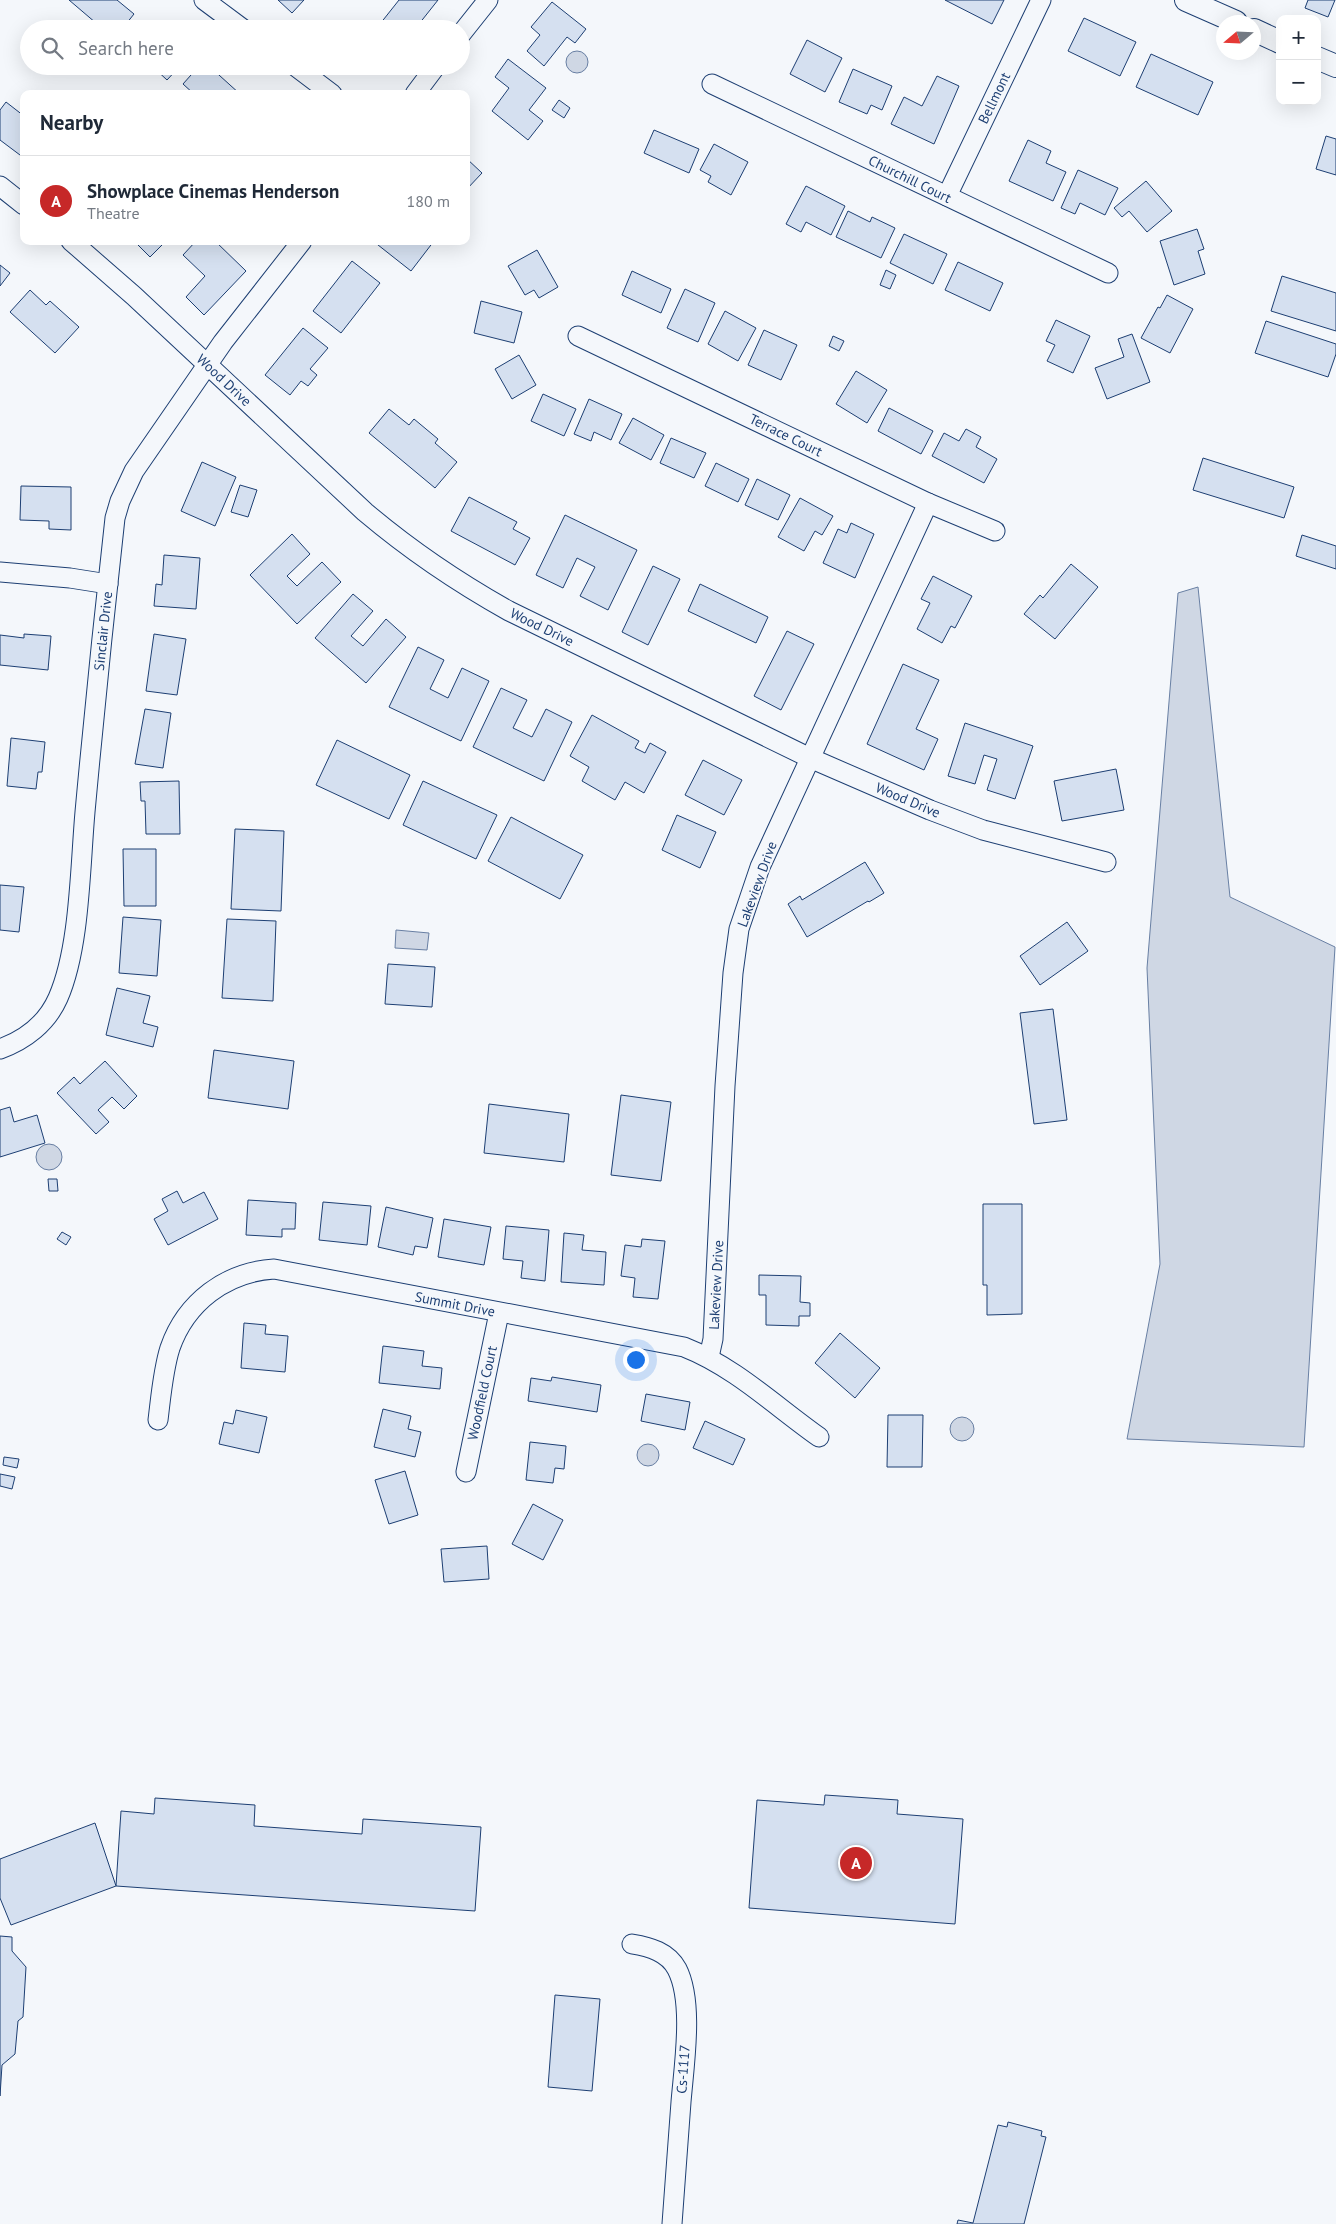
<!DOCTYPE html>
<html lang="en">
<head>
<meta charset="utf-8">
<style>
	:root { --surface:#fff; --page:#f2f2f3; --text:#1f2937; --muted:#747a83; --line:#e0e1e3; --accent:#c62828 }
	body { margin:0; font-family:"PT Sans",sans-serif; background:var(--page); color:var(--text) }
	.controls { position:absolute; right:15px; top:15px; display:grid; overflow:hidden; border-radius:10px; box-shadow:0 5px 20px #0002 }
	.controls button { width:45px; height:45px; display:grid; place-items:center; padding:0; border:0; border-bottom:1px solid var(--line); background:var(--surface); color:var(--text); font:25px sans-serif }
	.compass { position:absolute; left:1216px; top:15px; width:45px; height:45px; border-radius:50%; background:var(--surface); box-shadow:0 5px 20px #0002; rotate:251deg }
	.you { position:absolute; left:635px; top:1359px; width:18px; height:18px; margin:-12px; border:4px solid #fff; border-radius:50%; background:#1a73e8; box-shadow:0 0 0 8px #1a73e833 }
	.badge { display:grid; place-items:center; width:32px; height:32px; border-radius:50%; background:var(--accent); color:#fff; font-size:16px; font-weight:700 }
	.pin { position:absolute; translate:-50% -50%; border:2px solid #fff; box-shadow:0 1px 5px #0006 }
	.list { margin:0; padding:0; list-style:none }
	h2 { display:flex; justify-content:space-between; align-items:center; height:65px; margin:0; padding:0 20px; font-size:21px }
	h2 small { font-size:16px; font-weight:400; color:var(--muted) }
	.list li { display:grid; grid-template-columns:32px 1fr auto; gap:15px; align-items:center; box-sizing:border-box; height:90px; padding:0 20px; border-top:1px solid var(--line) }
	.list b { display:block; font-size:19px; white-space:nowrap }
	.list p { margin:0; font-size:16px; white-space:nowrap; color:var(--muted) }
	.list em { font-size:16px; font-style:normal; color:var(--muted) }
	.icon { flex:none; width:28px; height:28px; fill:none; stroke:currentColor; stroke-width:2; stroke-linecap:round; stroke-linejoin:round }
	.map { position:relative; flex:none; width:1336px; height:2224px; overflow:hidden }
	.search { position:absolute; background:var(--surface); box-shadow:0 5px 20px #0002; left:20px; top:20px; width:450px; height:55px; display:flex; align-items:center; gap:12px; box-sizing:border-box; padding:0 18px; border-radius:28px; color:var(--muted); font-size:19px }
	.panel { position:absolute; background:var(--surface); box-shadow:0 5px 20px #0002; left:20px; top:90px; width:450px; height:155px; border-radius:10px }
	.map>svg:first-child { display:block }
	.water { fill:#cfd7e4; stroke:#687fa3 }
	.building { fill:#d5e0f0; stroke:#1d3f73 }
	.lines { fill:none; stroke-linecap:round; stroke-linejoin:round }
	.minor-casing { stroke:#1d3f73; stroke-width:21 }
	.tertiary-casing { stroke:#1d3f73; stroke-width:24 }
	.minor { stroke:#f4f7fb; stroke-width:19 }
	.tertiary { stroke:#f4f7fb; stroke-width:22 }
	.labels { text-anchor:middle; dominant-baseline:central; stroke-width:4; stroke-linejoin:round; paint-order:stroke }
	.street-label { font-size:14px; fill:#1d3f73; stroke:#f4f7fb }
</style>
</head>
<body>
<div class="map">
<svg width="1336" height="2224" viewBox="0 0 1336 2224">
	<rect width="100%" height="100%" fill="#f4f7fb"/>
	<g class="water">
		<circle cx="577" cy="62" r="11"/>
		<polygon points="1198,587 1230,897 1335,947 1304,1447 1127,1439 1160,1264 1147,968 1178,593"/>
		<polygon points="396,930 429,933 427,950 395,948"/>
		<circle cx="49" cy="1157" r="13"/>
		<circle cx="962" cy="1429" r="12"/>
		<circle cx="648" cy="1455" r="11"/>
	</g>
	<g class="building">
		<polygon points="69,0 117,0 134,14 122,29 103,29"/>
		<polygon points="278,0 304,0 292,13"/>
		<polygon points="399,0 438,0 415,29 376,29"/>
		<polygon points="945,0 1004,0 992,24"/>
		<polygon points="1308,0 1335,0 1328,17 1305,8"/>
		<polygon points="552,2 586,29 575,43 567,37 544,66 527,51 540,35 531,27"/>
		<polygon points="1084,18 1136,42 1120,76 1068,51"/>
		<polygon points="807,40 842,58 825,92 790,74"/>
		<polygon points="1151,54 1213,82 1198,115 1136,87"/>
		<polygon points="508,59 546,88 529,110 543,121 528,140 492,111 509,88 495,77"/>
		<polygon points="152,66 180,66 167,80"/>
		<polygon points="199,66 209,66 240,94 194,94 183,84"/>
		<polygon points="853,69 892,86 882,110 871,105 867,114 839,102"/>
		<polygon points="937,76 959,86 934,144 891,124 904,97 922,106"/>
		<polygon points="559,100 570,108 564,118 552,110"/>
		<polygon points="6,102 24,116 24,158 0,140 0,110"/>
		<polygon points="654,130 699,149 689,173 644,153"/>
		<polygon points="1326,136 1336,139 1336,175 1316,169"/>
		<polygon points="1028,140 1051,151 1046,163 1066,172 1053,201 1009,181"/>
		<polygon points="714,144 748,162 731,195 708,182 711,176 700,170"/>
		<polygon points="466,158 482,173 466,190"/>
		<polygon points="1078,170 1118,188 1105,215 1080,203 1075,214 1061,208"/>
		<polygon points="1146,181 1172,211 1147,232 1129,211 1122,217 1114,208"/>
		<polygon points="806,186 845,206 831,235 806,222 801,232 786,224"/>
		<polygon points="848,211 870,222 872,217 895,228 881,258 836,237"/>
		<polygon points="1197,229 1204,249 1198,251 1205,274 1174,285 1160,241"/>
		<polygon points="904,234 947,254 933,284 890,263"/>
		<polygon points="134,241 166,241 150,257"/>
		<polygon points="196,241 215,241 246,271 204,315 186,297 205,276 183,255"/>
		<polygon points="373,241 434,241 411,271"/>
		<polygon points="537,250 558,287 539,298 534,290 525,295 508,266"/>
		<polygon points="352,261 380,283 341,333 313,311"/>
		<polygon points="958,262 1003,283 990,311 945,290"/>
		<polygon points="0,265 10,273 0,286"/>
		<polygon points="886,270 896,275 890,289 880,285"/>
		<polygon points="632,271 671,289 661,313 622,295"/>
		<polygon points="1282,276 1336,293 1336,331 1271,311"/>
		<polygon points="685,289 715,303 698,342 667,328"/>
		<polygon points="30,290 46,305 50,301 79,327 55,353 10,312"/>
		<polygon points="1167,295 1193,309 1170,353 1141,338 1158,307 1160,308"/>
		<polygon points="481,301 522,312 514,343 474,333"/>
		<polygon points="725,311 756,328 738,361 708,344"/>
		<polygon points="1056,320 1090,336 1073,373 1047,361 1055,345 1046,341"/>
		<polygon points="1266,321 1336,344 1336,354 1328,377 1255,353"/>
		<polygon points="303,328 328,348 310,369 317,375 308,386 301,381 290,395 265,375"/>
		<polygon points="764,330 797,345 781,380 748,365"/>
		<polygon points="1132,334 1150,382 1107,399 1095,368 1124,357 1118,339"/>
		<polygon points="833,336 844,341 839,351 829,346"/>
		<polygon points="519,355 536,385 512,399 495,369"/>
		<polygon points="856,371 887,390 867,423 836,404"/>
		<polygon points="543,394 576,409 564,436 531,421"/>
		<polygon points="589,399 622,414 611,440 594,432 591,441 574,434"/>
		<polygon points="889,408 933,431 921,454 878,431"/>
		<polygon points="389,409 409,425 414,419 438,439 435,443 457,462 435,488 369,433"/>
		<polygon points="633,418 664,435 651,460 619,443"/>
		<polygon points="966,429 981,437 976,447 997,459 984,483 932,456 944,433 959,441"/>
		<polygon points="671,438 706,453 694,478 660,463"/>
		<polygon points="1203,458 1294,487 1284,518 1193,490"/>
		<polygon points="202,462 236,477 215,526 181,511"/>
		<polygon points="716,463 749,479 738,502 705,486"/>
		<polygon points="757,479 790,495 778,520 745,505"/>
		<polygon points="240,485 257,490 248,517 231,512"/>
		<polygon points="21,486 71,487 71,530 49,529 49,521 20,520"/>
		<polygon points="469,497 517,522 513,529 530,538 515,565 451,531"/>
		<polygon points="800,498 833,516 822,535 815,531 804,551 778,537"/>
		<polygon points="565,515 637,550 608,610 580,596 595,567 577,558 563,588 536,575"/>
		<polygon points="851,523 874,534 855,578 823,563 838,529 847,533"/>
		<polygon points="292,534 310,554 287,576 297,586 322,562 341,582 297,624 250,575"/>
		<polygon points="1302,535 1336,546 1336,569 1296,556"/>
		<polygon points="164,555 200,558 196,609 154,606 156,584 162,585"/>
		<polygon points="1071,564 1098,587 1055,639 1024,614 1040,595 1043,598"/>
		<polygon points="653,566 680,579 648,645 622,632"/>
		<polygon points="933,576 972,596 955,628 951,626 942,643 917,629 930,603 921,599"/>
		<polygon points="700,584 768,617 756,643 688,611"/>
		<polygon points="353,594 373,611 351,636 363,646 386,619 406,637 366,683 315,638"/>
		<polygon points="787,631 814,644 781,710 754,696"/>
		<polygon points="24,634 51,636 48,670 0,665 0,635 24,638"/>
		<polygon points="154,634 186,639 177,695 146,691"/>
		<polygon points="418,647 444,660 430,689 448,698 462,668 489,681 461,741 389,707"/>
		<polygon points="903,664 939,680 916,729 938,739 924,770 867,744"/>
		<polygon points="501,688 527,700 513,728 532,737 546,709 572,722 544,781 473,747"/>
		<polygon points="145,709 171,713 163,768 135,764"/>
		<polygon points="592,715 639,741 635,748 645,753 650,743 666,752 644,793 625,782 615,800 582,781 589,767 570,756"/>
		<polygon points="965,723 1033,746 1015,799 987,790 997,759 984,755 975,784 948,776"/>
		<polygon points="11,738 45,742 42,772 38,772 36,789 7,786"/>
		<polygon points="337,740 410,775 389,819 316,785"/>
		<polygon points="703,760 742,780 724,815 685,795"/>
		<polygon points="1116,769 1124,810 1062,821 1054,781"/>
		<polygon points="179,781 180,834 146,834 145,801 141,801 140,782"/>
		<polygon points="423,781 497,815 476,859 403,825"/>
		<polygon points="677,815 716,832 700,868 662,850"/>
		<polygon points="511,817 583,855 560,899 488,861"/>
		<polygon points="235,829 284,831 281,911 231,909"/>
		<polygon points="123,849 156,849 156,906 124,906"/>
		<polygon points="865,862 884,893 869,902 868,901 807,937 788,904 800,896 802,900"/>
		<polygon points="0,885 24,887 19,932 0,930"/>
		<polygon points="123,917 161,920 157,976 119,973"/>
		<polygon points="227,919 276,921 273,1001 222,998"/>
		<polygon points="1067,922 1088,951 1040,985 1020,956"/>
		<polygon points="388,964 435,967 432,1007 385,1004"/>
		<polygon points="117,988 150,996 143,1023 158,1027 153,1047 106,1035"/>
		<polygon points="1053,1009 1067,1120 1034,1124 1020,1013"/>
		<polygon points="214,1050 294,1061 288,1109 208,1098"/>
		<polygon points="105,1061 137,1096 124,1109 112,1097 98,1110 109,1122 96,1134 57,1093 74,1077 80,1084"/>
		<polygon points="621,1095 671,1102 661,1181 611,1175"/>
		<polygon points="489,1104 569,1114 564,1162 484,1153"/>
		<polygon points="10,1107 14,1122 37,1115 45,1143 0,1157 0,1110"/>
		<polygon points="48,1179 57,1179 58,1191 49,1191"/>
		<polygon points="177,1191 183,1203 204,1192 218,1219 168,1245 154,1219 168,1211 162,1199"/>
		<polygon points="248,1200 296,1203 295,1229 282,1229 282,1237 246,1235"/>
		<polygon points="323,1202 371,1206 367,1245 319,1240"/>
		<polygon points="983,1204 1022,1204 1022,1314 987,1315 987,1285 983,1285"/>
		<polygon points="386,1207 433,1218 427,1248 415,1246 413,1255 378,1247"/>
		<polygon points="444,1219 491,1227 484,1265 438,1257"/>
		<polygon points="506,1226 549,1230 545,1281 521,1278 523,1261 503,1259"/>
		<polygon points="62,1232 71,1237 66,1245 57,1239"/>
		<polygon points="564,1233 584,1235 582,1250 606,1252 604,1285 561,1282"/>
		<polygon points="642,1239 665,1241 658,1299 633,1297 635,1278 621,1276 625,1245 641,1247"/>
		<polygon points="759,1275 801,1276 800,1302 810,1303 810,1316 799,1316 799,1326 766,1325 766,1295 759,1295"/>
		<polygon points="244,1323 266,1325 265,1334 288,1336 285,1372 241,1368"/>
		<polygon points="840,1333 880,1368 855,1398 815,1363"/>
		<polygon points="383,1346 424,1351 422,1366 442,1368 440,1389 379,1383"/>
		<polygon points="552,1377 601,1385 597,1412 528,1401 531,1378 551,1381"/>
		<polygon points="646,1394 690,1402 685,1430 641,1421"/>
		<polygon points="383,1409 411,1416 408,1429 421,1432 415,1457 374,1447"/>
		<polygon points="236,1410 267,1417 259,1453 219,1444 224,1422 233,1424"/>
		<polygon points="888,1415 923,1415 922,1467 887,1467"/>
		<polygon points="705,1421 745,1439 733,1465 693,1448"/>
		<polygon points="530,1442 566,1446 564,1469 555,1468 553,1483 526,1480"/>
		<polygon points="4,1457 19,1459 17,1468 3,1465"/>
		<polygon points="405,1471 418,1515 389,1524 375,1480"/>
		<polygon points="0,1474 15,1477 12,1489 0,1486"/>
		<polygon points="533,1504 563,1520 543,1560 512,1544"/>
		<polygon points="487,1546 489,1579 444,1582 441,1549"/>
		<polygon points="825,1795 898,1800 897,1814 963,1819 955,1924 749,1908 757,1800 824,1805"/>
		<polygon points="155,1798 255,1805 254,1826 362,1834 363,1819 481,1827 475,1911 116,1886 121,1811 154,1814"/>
		<polygon points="95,1823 116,1886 11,1925 0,1898 0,1859"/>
		<polygon points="0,1936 12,1937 12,1951 26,1967 23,2017 18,2021 15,2054 2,2065 0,2096"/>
		<polygon points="555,1995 600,1999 592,2091 548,2087"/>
		<polygon points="1008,2122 1042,2131 1041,2136 1046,2137 1024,2224 957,2224 958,2220 973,2223 998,2125 1007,2127"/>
	</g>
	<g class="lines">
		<g class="minor-casing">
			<g id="minor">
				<polyline points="204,0 243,29"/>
				<polyline points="461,34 488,0"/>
				<polyline points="295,66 332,94"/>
				<polyline points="712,84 1108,273"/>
				<polyline points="415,94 436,66"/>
				<polyline points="0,186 24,205"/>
				<polyline points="947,196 1041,0"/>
				<path d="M71 241 134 296 365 512C410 550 457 582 509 611L810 758 930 810 983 830 1106 862"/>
				<polyline points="578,336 928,503 995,531"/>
				<polyline points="0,572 70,578 108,584"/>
				<path d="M0 1049C25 1040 47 1023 58 998 80 948 80 868 85 812 94 714 104 616 115 518L120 501 134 471 223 342 302 241"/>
				<polyline points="709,1357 713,1339 725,1086 733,973 739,929 760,867 928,503"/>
				<path d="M158 1420C161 1396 163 1370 170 1348 186 1302 226 1272 274 1269L684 1347C735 1367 775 1406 819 1437"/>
				<polyline points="466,1472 499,1313"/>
				<path d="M632 1944C650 1947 668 1952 677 1969 694 2002 684 2065 681 2102 678 2142 675 2183 672 2224"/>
			</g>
		</g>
		<g class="tertiary-casing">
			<g id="tertiary">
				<polyline points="1186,0 1236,22"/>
				<polyline points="1254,30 1280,42"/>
				<polyline points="1317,58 1336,66"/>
			</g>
		</g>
		<use href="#minor" class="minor"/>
		<use href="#tertiary" class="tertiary"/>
	</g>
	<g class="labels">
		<g class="street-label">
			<text transform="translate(994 98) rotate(-64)">Bellmont</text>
			<text transform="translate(910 179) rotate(26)">Churchill Court</text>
			<text transform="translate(224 380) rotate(43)">Wood Drive</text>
			<text transform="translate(786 435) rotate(26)">Terrace Court</text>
			<text transform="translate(542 627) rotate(26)">Wood Drive</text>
			<text transform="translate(103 631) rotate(-84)">Sinclair Drive</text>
			<text transform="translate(908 800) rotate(23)">Wood Drive</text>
			<text transform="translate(757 884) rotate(-70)">Lakeview Drive</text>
			<text transform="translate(716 1285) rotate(-87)">Lakeview Drive</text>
			<text transform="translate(455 1304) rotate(11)">Summit Drive</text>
			<text transform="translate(482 1393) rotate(-78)">Woodfield Court</text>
			<text transform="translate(683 2069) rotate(-86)">Cs-1117</text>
		</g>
	</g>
</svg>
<div class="controls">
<button>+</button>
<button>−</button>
</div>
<svg class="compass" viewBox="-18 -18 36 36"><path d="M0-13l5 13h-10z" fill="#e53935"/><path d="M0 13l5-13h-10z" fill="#747a83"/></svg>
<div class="you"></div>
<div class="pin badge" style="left:856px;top:1863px">A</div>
<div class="search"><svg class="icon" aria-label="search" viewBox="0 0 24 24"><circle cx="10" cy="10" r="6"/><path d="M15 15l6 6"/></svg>Search here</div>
<section class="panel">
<h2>Nearby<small></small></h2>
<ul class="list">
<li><span class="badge">A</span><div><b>Showplace Cinemas Henderson</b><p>Theatre</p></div><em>180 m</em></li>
</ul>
</section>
</div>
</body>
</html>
